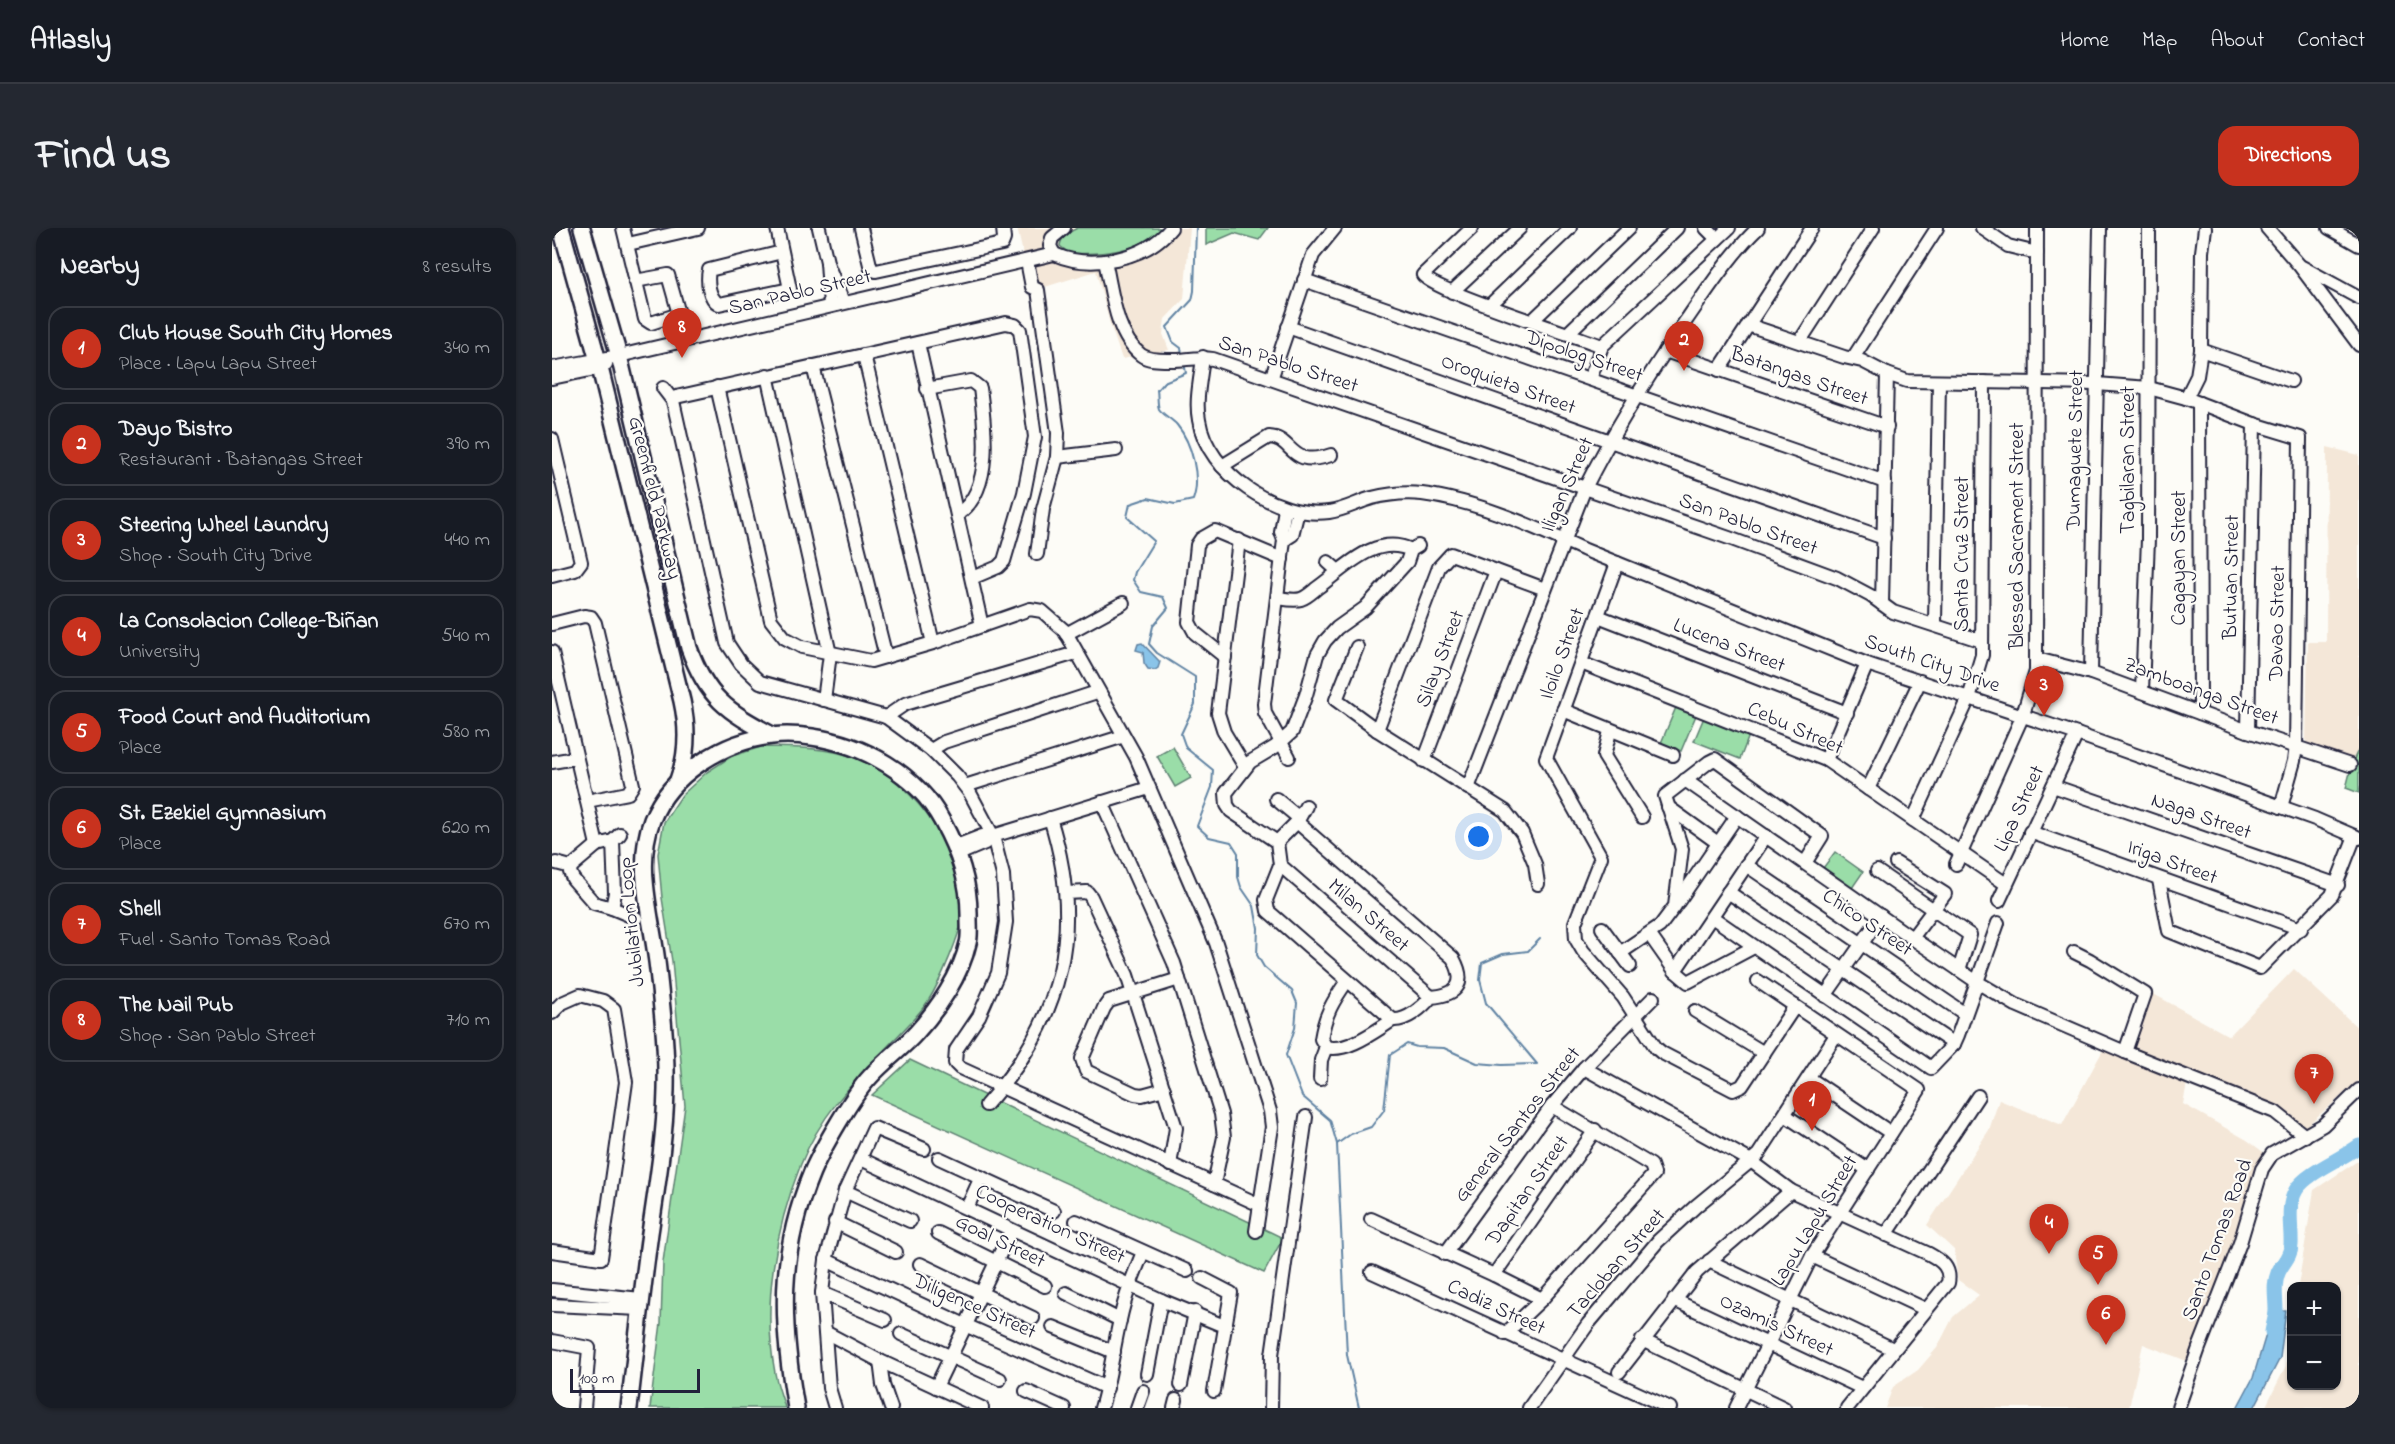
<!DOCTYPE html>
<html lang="en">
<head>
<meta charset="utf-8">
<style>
	:root { --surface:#171b24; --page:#242831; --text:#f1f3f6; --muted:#9ea1a6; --line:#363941; --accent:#c8321e }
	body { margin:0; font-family:"Indie Flower",sans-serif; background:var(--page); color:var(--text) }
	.controls { position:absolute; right:18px; bottom:18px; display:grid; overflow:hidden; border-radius:12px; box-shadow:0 2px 4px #0004 }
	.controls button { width:54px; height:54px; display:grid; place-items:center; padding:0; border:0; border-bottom:2px solid var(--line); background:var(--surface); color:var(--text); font:30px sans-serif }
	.scale { position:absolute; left:18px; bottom:15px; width:130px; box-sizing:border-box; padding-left:6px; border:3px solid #22223b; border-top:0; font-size:16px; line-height:21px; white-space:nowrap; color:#22223b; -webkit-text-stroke:4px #fdfcf7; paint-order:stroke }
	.you { position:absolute; left:927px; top:609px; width:21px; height:21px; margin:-15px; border:4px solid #fff; border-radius:50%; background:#1a73e8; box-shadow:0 0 0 9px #1a73e833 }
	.badge { display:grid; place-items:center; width:39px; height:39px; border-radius:50%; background:var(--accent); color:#fff; font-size:20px; font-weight:700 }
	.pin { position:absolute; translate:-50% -50px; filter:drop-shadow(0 2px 3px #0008) }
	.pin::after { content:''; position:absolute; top:32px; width:21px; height:18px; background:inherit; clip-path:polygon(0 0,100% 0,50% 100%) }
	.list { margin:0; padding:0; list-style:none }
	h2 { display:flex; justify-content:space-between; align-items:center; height:78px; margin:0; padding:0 24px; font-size:26px }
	h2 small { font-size:20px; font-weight:400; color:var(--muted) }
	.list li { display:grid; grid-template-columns:39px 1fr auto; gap:18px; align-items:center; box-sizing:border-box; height:84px; margin:0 12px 12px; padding:0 12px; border:2px solid var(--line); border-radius:18px }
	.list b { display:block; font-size:22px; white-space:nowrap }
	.list p { margin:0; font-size:20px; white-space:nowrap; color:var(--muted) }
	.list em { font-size:20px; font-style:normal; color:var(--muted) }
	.map { position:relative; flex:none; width:1807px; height:1180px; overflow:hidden; border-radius:18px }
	header { display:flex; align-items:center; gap:36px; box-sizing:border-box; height:84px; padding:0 30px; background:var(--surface); border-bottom:2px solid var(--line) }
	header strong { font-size:28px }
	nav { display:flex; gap:33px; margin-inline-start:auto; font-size:21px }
	.intro { display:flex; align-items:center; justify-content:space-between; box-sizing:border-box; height:144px; padding:0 36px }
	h1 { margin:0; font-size:42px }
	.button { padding:15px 27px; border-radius:18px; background:var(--accent); color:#fff; font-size:21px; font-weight:700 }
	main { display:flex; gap:36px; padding:0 36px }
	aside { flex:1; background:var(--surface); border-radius:18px; box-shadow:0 2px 4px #0004 }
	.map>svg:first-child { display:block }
	.built { fill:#f4e7d8 }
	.green { fill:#9adda8; stroke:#5e8072; stroke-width:1.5 }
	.water { fill:#8ac4e9; stroke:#6083a3; stroke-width:1.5 }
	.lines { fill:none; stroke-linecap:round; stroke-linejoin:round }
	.stream { stroke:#6083a3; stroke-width:2 }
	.river { stroke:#8ac4e9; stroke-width:15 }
	.minor-casing { stroke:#22223b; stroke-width:16 }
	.major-casing { stroke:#22223b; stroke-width:20 }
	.minor { stroke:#fdfcf7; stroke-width:12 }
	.major { stroke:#fdfcf7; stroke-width:15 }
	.labels { text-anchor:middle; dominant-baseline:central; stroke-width:4.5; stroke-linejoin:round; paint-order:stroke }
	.street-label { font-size:21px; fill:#22223b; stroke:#fdfcf7 }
</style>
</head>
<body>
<header>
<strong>Atlasly</strong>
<nav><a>Home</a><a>Map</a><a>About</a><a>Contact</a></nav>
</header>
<div class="intro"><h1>Find us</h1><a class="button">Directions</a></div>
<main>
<aside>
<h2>Nearby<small>8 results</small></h2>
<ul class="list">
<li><span class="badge">1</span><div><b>Club House South City Homes</b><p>Place · Lapu Lapu Street</p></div><em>340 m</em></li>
<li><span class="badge">2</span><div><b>Dayo Bistro</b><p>Restaurant · Batangas Street</p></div><em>390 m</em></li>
<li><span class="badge">3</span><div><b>Steering Wheel Laundry</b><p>Shop · South City Drive</p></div><em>440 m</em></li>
<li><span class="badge">4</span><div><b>La Consolacion College-Biñan</b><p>University</p></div><em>540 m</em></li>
<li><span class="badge">5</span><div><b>Food Court and Auditorium</b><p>Place</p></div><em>580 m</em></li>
<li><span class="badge">6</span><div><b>St. Ezekiel Gymnasium</b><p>Place</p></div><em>620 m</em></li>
<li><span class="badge">7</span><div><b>Shell</b><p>Fuel · Santo Tomas Road</p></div><em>670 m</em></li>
<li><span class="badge">8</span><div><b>The Nail Pub</b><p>Shop · San Pablo Street</p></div><em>710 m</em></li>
</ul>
</aside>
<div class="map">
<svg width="1807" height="1180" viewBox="0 0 1807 1180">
	<rect width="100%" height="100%" fill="#fdfcf7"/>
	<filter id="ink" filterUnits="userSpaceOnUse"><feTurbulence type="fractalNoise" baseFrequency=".0167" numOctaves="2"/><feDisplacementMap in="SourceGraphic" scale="12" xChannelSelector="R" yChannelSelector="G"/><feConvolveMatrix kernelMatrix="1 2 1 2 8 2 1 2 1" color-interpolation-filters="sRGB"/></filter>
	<g filter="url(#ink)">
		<g class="built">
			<polygon points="465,0 638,0 632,71 613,91 611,106 617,122 570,131 558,96 544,43 480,63"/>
			<polygon points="1775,219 1807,227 1807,520 1801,533 1754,515 1756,414 1774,414"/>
			<polygon points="1742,741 1807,801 1807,853 1753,899 1730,882 1708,871 1577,820 1598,764 1677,808"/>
			<polygon points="1551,822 1635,855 1631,876 1695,912 1714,926 1684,1011 1635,1133 1591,1116 1577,1180 1333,1180 1341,1159 1366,1142 1385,1120 1401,1089 1427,1067 1406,1052 1402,1022 1375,997 1437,902 1447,872 1510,897"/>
			<polygon points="1807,932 1807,1180 1713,1180 1734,1138 1739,1102 1740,1158 1784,1158 1784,1058 1746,1058 1762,962"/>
		</g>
		<g class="green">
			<path d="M525 0H610C591 24 545 27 517 25L508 18C509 8 517 5 525 0Z"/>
			<polygon points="654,0 716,0 707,12 682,5 654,17"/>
			<polygon points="1125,477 1145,485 1129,523 1109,515"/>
			<polygon points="1153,487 1198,505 1188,531 1142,513"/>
			<path d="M209 519C284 519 328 524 376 588 395 613 412 653 411 684 410 704 387 756 376 773 365 790 348 805 334 820 300 855 267 890 249 936 223 1001 210 1077 223 1145 225 1157 230 1169 233 1180H98L109 1095 111 1034 133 878 120 733 110 670 106 626 112 594 130 567 155 544 180 528Z"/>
			<polygon points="621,519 639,550 623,559 605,528"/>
			<polygon points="1807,520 1807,565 1794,560 1801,533"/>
			<polygon points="1283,624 1311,644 1300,660 1271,640"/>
			<polygon points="358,832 731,1010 712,1045 320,867"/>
		</g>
		<g class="water">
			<polygon points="590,415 608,434 606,440 603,442 596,441 592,435 591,424 584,422 586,416"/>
			<polygon points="1721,1083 1734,1083 1728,1130 1702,1180 1685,1180 1701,1150"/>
		</g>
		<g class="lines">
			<g class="stream">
				<polyline points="630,126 629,120 621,114 615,99 640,72 642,63 644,0"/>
				<path d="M632 135 634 145 612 154 605 162C606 167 605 176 607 181 611 187 620 191 625 197 640 215 649 250 641 272L623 276 596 270 578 276 575 289 602 313 583 344 581 352 589 364 611 369 616 380 601 398 597 416 605 425 643 449V476L629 506 634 520 661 542 660 559 645 598 657 609 679 614 686 625V649L689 659 702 678 706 700 705 727 712 739 740 763 745 775 743 800 734 827 750 868 778 892 785 916 795 1127 807 1180"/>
				<polyline points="785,916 799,906 819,899 832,882 838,827 855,816 865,819 892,820 925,835 950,837 985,836 934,775 928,752 930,735 951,726 976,723 988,711"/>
			</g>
			<path class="river" d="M1720 1104C1721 1097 1724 1089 1724 1082 1724 1069 1721 1057 1726 1045 1730 1035 1739 1029 1739 1017 1740 999 1734 979 1744 962 1754 945 1790 931 1807 918"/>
			<g class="minor-casing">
				<g id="minor">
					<polyline points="71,0 93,91 99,95 127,86 116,47 83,53"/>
					<path d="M225 0 238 61 167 76C156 70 155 52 157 42L230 24"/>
					<polyline points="267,0 275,34 278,78"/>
					<polyline points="309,0 319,41 324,43 450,16 452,11 451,0"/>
					<path d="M920 0 874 44 871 47C879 62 1024 108 1050 118"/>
					<polyline points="1154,0 1165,11"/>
					<polyline points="1430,0 1456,18 1485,25"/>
					<polyline points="1715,0 1747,37 1807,117"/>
					<polyline points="1777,0 1807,17"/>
					<polyline points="76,16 146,0"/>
					<polyline points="502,26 498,18 500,10 512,0"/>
					<polyline points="475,33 480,59 486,62 506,205 505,229 491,281 485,326"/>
					<path d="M553 33C560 62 563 107 589 127 596 132 607 132 616 132 631 133 645 128 661 131L1177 310 1285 350 1319 368 1341 384 1430 413"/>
					<polyline points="275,35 291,74"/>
					<polyline points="1750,39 1807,70"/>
					<polyline points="752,52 1333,254"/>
					<polyline points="900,64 968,0"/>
					<polyline points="937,78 1018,0"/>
					<polyline points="981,92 1077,0"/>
					<polyline points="1196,97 1292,129 1310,133 1335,146 1355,153 1545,156 1597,160 1634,170 1702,196 1748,210 1744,518 1742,533 1729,579"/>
					<polyline points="736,99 1332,310"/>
					<polyline points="1016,105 1125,0"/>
					<polyline points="1248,113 1321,0"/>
					<polyline points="366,115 430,398"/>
					<polyline points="1649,122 1739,153"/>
					<polyline points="1113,123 1335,199"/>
					<polyline points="312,127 381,415"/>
					<path d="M651 129C649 149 643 172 647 192 655 245 725 291 777 284 792 282 806 274 820 270 836 266 853 264 870 266 926 273 982 299 1033 322L1315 436 1525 506 1763 591 1807 610"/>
					<polyline points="1301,130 1385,0"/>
					<polyline points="261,138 334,429"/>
					<path d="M0 140 67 128 502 26C538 42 593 32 619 0"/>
					<polyline points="1167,142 1260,0"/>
					<polyline points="215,147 278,426 272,472"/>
					<polyline points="0,150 48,140 54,136"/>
					<polyline points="719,151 761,27 783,0"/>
					<polyline points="1038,151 1050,118 1177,0"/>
					<polyline points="165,159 219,392 233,410 250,419 319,433 381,415 478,381 490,383 513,403 584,529 664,715 718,883 720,899 704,1003"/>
					<polyline points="111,160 121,173 124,169 454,95 463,97 468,102 483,209 472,265 452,333 446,339 420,350"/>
					<path d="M375 161 419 153 428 160C433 197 442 262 406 286"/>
					<polyline points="1634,170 1645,148 1649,122 1650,24 1653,0"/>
					<polyline points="121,173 175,415 189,436 208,454 334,489 379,522 405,548 418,565 441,608 451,647 454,694 446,745 427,788 404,822 403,835 408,840 708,977"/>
					<polyline points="1647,175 1648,485"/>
					<polyline points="0,211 29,334 23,342 0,348"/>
					<polyline points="505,229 564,222"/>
					<path d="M670 238 717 209C742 210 736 241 779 227"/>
					<polyline points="733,281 729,304 732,312 712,476 713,485 737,529"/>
					<polyline points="687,312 666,485 672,504 693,539"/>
					<polyline points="732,312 740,307 746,283"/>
					<polyline points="776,334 786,343"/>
					<polyline points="1065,335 994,530 1049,629 1023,695 1024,711 1031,723 1071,769 1104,820 1110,825 1181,862 1190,858 1243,778"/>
					<path d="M726 370C733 371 742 373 749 371 755 369 760 364 765 360 792 341 823 305 859 322"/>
					<polyline points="1330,376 1335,146"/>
					<polyline points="1046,388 1295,485"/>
					<polyline points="0,396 32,388 39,389 43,395 81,557 76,565 35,573"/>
					<polyline points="1383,396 1387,154"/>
					<polyline points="514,406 571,375"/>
					<polyline points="805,419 784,472 825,502 953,583 970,605 983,636 986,656"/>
					<polyline points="0,424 45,617"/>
					<polyline points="673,429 643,405 637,394 645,317 649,311 663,303 730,331"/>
					<polyline points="1485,431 1539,445 1696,503 1798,537"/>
					<polyline points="1029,435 1274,532 1454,656"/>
					<polyline points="1539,445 1548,0"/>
					<polyline points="1590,463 1596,311 1597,0"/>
					<polyline points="1011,482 1121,527"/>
					<polyline points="334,489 353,476 524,425"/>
					<polyline points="825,502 887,339 899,326 993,361"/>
					<polyline points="1058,503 1052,528 1090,589"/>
					<polyline points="1696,503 1702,196"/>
					<polyline points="379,522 392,514 545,464"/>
					<polyline points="1274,532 1315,436"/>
					<polyline points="872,533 944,343"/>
					<polyline points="0,534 23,530"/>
					<polyline points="1133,552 1360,710 1425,754 1464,777 1573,824 1723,884 1753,908"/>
					<polyline points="413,558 572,508"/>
					<polyline points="1501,558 1786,657"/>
					<path d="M916 560 1033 260C1062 202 1096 148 1133 94 1156 61 1177 28 1206 0"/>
					<polyline points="1316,561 1368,453"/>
					<polyline points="724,571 747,590"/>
					<polyline points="550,574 622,735 669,886 672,909 662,956"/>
					<polyline points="1116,579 1166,615"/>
					<polyline points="1361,592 1417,470 1430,427 1432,154"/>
					<path d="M745 594 901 730C915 755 906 767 879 769 871 779 855 793 841 792L716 683 714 672 728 637 725 614Z"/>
					<polyline points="745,594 754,578"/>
					<polyline points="1478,604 1749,701"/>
					<polyline points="61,613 45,617 19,639 18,644 21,651 42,675 60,680 84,690"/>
					<polyline points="725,614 679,583 675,577 674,565 698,534 723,519 740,504 754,467 765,427 773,413 785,400 813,380 855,334 859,322 866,318"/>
					<polyline points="404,618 430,608 441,608 597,560"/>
					<polyline points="407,626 433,615 437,609"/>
					<polyline points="4,635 19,639"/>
					<polyline points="1344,635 1393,666 1360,710"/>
					<polyline points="1404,636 1471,487 1484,443 1485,0"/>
					<polyline points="728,637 879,769"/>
					<polyline points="1194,637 1413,786"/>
					<polyline points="1325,643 1418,707 1407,742"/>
					<polyline points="1607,652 1617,703 1708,740 1780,667 1803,608"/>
					<polyline points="1176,664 1402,816"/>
					<polyline points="514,665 535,664 539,669 575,747 624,900 618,937"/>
					<polyline points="1447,673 1525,506"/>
					<polyline points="1126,674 1185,588"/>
					<polyline points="60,680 63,665 61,613 68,606"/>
					<polyline points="1160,689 1379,840 1402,816 1406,807 1446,695"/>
					<polyline points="1050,700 1078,738"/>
					<polyline points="1097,706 1123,743 1136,754 1202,719"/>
					<polyline points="1522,724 1538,732 1593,766 1573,824"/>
					<polyline points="1068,725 1108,698 1123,678 1130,621 1113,568 1157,534 1163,531 1270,608 1253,635"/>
					<polyline points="1123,743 1214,608"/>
					<path d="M795 753C781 773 773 786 769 811L774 819C795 825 823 803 841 792"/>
					<polyline points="1273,768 1329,688"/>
					<polyline points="1143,783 1212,825"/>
					<polyline points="0,785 10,775 28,767 51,773 62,781 74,854 49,1030 0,1023"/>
					<path d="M1032 840 1199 933 1239 963 1377 1026C1390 1033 1399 1040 1396 1055L1295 1180"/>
					<polyline points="1257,850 1339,905"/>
					<polyline points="768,851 769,832 774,819"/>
					<polyline points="612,861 590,867 583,866 534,843 530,831 552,780 557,773 627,751"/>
					<path d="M434 877C511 791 533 700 498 590"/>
					<polyline points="1233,887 1316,942"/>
					<polyline points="387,930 502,983"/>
					<polyline points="309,931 609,1072 672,1098"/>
					<polyline points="293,963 358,993"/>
					<polyline points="415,980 429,949"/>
					<polyline points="819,991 942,1047 990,1071"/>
					<polyline points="524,993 635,1043"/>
					<polyline points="283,994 344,1024"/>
					<polyline points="386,1005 493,1058"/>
					<polyline points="1334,1007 1426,868"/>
					<polyline points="893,1026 1000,878 1032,840 1101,770"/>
					<polyline points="1260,1028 1373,1081"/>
					<polyline points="274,1032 413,1097 555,1160"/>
					<polyline points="1157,1033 1341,1121"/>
					<polyline points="368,1036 481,1090"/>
					<polyline points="820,1044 1118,1180"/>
					<polyline points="942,1047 1043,902"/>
					<polyline points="650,1050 679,1065 662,1163"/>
					<polyline points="0,1062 89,1071"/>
					<polyline points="270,1065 333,1092"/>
					<polyline points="514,1065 568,1092"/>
					<polyline points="1122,1072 1310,1160"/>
					<polyline points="0,1077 88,1081"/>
					<polyline points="501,1099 562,1124"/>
					<polyline points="273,1104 328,1133 430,1180"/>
					<polyline points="349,1106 448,1151"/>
					<polyline points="953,1106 990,1071 1102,946 1099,937 1000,878"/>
					<polyline points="1090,1112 1232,1180"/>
					<polyline points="0,1113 37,1120 32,1180"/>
					<polyline points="328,1133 331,1157 339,1180"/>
					<polyline points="1067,1144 1145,1044 1239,963"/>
					<polyline points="595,1146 609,1072"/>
					<polyline points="629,1157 643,1084"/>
					<polyline points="384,1159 459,1003"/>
					<polyline points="474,1163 512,1180"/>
					<polyline points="283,1180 277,1160 270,1065 274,1032 293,963 322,900 372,921"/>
					<path d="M549 1180C558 1151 561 1121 568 1092 573 1068 582 1046 591 1024"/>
					<polyline points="585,1180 591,1163"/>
					<polyline points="622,1180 624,1172"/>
					<polyline points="719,1180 720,1127 754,889"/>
					<polyline points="977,1180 1036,1096 1106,1013 1144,978 1206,927 1284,807"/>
					<polyline points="1184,1180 1260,1028 1367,862 1206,753"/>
					<polyline points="1626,1180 1647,1120 1688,1015 1710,941 1720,926 1771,897 1807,862"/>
				</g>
			</g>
			<g class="major-casing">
				<g id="major">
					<path d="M9 0 48 140 130 473C136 500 136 526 126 552"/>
					<path d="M30 0 67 128 137 420C155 470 175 483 220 507"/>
					<path d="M77 1180C84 1122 90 1063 98 1005 105 958 113 909 114 862 115 822 110 781 106 742 101 693 82 639 100 592 118 546 172 513 220 508 233 506 247 507 260 509 311 516 365 546 390 593 407 624 418 655 417 691 417 699 418 708 416 715 409 747 386 781 364 805 350 821 332 833 318 849 301 867 270 921 260 944 226 1026 229 1094 244 1180"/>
				</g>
			</g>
			<use href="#minor" class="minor"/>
			<use href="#major" class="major"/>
		</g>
	</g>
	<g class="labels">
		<g class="street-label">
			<text transform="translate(248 65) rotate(-13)">San Pablo Street</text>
			<text transform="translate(1032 129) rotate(19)">Dipolog Street</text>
			<text transform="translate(736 137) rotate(18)">San Pablo Street</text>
			<text transform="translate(1247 149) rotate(19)">Batangas Street</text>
			<text transform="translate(956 157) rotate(20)">Oroquieta Street</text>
			<text transform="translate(1524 222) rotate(-89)">Dumaguete Street</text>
			<text transform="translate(1577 232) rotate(-90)">Tagbilaran Street</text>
			<text transform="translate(1016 257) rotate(-66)">Iligan Street</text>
			<text transform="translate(102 270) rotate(76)">Greenfield Parkway</text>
			<text transform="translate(1196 297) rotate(20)">San Pablo Street</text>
			<text transform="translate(1466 308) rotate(-90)">Blessed Sacrament Street</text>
			<text transform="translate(1411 326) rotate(-90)">Santa Cruz Street</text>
			<text transform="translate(1628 330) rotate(-90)">Cagayan Street</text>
			<text transform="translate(1680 349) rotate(-89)">Butuan Street</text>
			<text transform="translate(1726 395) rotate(-89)">Davao Street</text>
			<text transform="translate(1177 418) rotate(21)">Lucena Street</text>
			<text transform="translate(1011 426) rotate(-70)">Iloilo Street</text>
			<text transform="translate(889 431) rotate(-69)">Silay Street</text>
			<text transform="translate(1380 436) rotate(19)">South City Drive</text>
			<text transform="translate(1649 464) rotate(20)">Zamboanga Street</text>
			<text transform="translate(1243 501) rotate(24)">Cebu Street</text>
			<text transform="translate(1468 581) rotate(-65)">Lipa Street</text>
			<text transform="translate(1649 589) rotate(19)">Naga Street</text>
			<text transform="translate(1620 635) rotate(20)">Iriga Street</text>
			<text transform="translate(816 688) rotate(41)">Milan Street</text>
			<text transform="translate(80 694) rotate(-96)">Jubilation Loop</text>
			<text transform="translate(1315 695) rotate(34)">Chico Street</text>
			<text transform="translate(966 897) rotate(-52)">General Santos Street</text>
			<text transform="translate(976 963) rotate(-55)">Dapitan Street</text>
			<text transform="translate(1263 993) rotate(-59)">Lapu Lapu Street</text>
			<text transform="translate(498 997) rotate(25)">Cooperation Street</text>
			<text transform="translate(1666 1012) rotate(-70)">Santo Tomas Road</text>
			<text transform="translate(448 1014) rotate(26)">Goal Street</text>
			<text transform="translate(1065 1036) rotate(-49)">Tacloban Street</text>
			<text transform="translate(422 1079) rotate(24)">Diligence Street</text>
			<text transform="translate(944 1080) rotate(25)">Cadiz Street</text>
			<text transform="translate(1224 1098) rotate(25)">Ozamis Street</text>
		</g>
	</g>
</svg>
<div class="controls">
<button>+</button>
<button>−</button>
</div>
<div class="scale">100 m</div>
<div class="you"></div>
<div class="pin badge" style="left:1260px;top:903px">1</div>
<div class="pin badge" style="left:1132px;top:143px">2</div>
<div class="pin badge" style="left:1492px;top:488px">3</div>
<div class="pin badge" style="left:1497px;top:1026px">4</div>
<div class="pin badge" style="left:1546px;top:1057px">5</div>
<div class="pin badge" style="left:1554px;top:1117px">6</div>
<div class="pin badge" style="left:1762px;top:876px">7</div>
<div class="pin badge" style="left:130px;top:130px">8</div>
</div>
</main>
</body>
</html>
